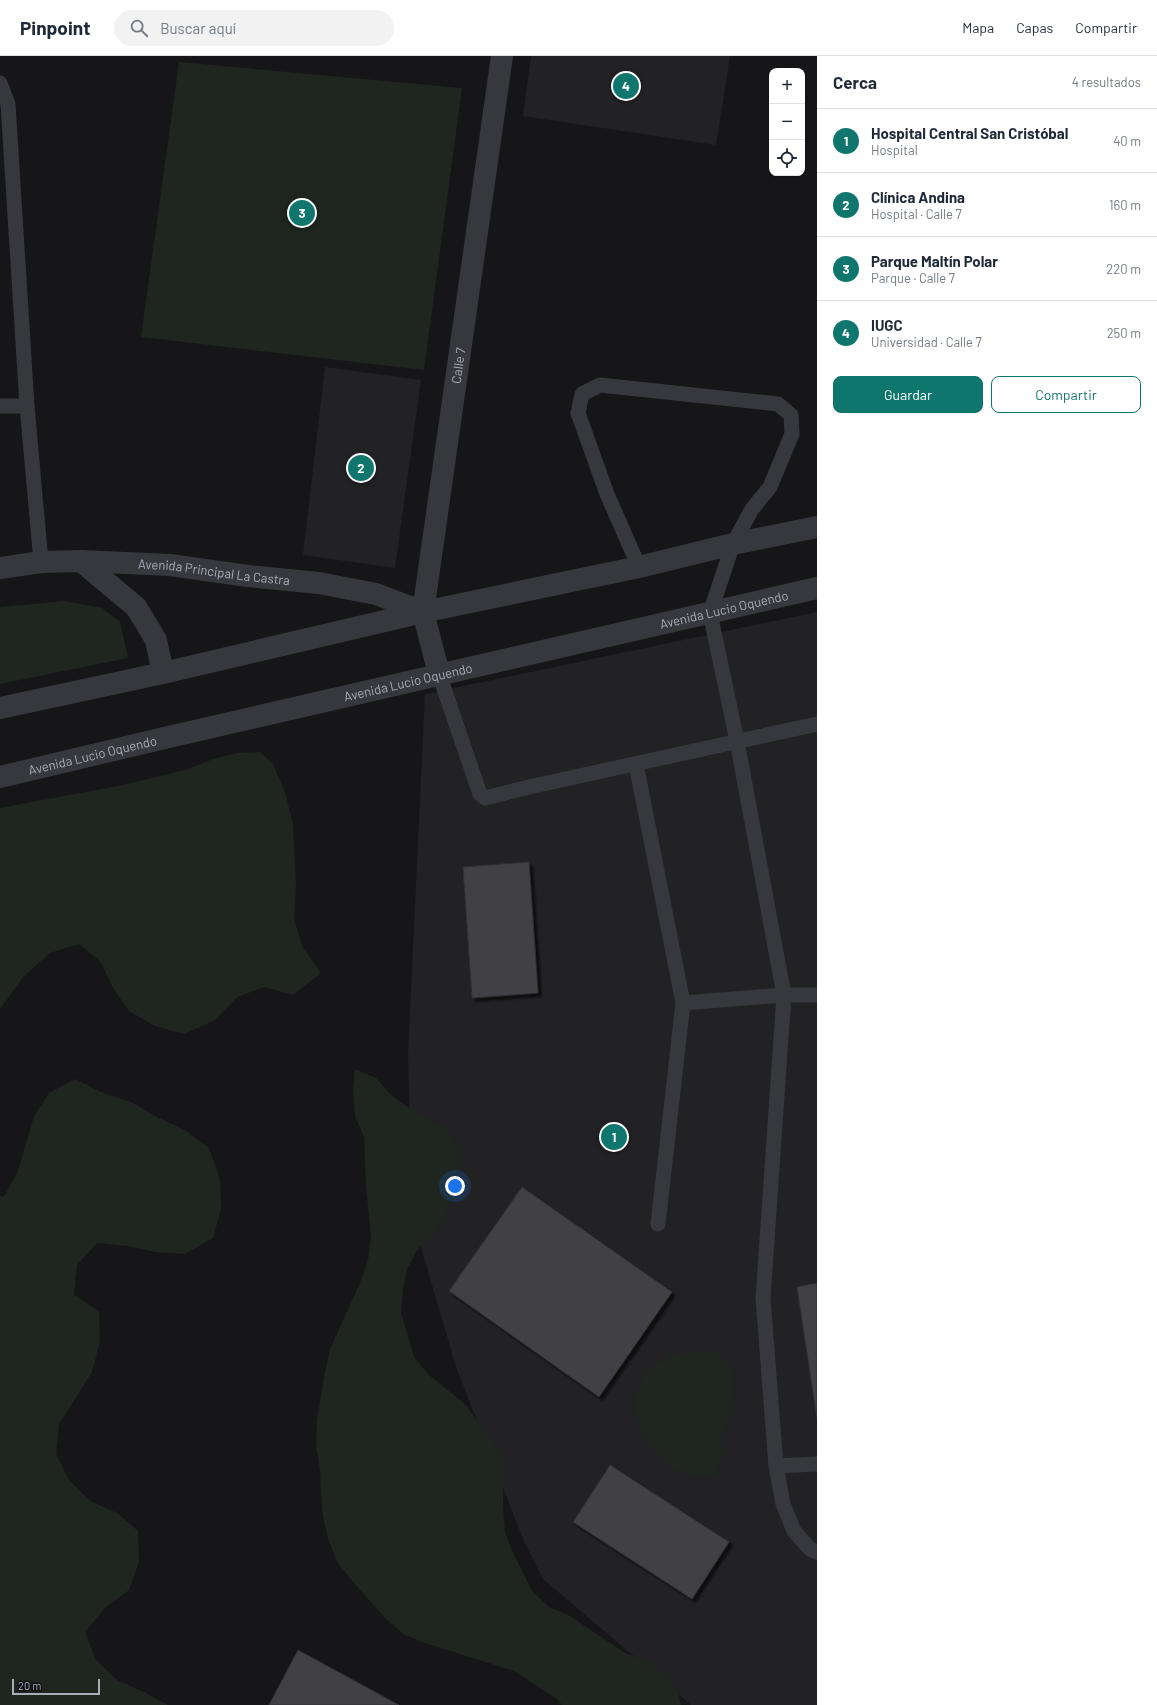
<!DOCTYPE html>
<html lang="es">
<head>
<meta charset="utf-8">
<style>
	:root { --surface:#fff; --page:#f2f2f3; --text:#1f2937; --muted:#747a83; --line:#e0e1e3; --accent:#0f766e }
	body { margin:0; font-family:Barlow,sans-serif; background:var(--page); color:var(--text) }
	.controls { position:absolute; right:12px; top:12px; display:grid; overflow:hidden; border-radius:8px; box-shadow:0 1px 3px #0004 }
	.controls button { width:36px; height:36px; display:grid; place-items:center; padding:0; border:0; border-bottom:1px solid var(--line); background:var(--surface); color:var(--text); font:20px sans-serif }
	.scale { position:absolute; left:12px; bottom:10px; width:88px; box-sizing:border-box; padding-left:4px; border:2px solid #a8adb8; border-top:0; font-size:11px; line-height:14px; white-space:nowrap; color:#a8adb8; -webkit-text-stroke:3px #111113; paint-order:stroke }
	.you { position:absolute; left:455px; top:1130px; width:14px; height:14px; margin:-10px; border:3px solid #fff; border-radius:50%; background:#1a73e8; box-shadow:0 0 0 6px #1a73e833 }
	.badge { display:grid; place-items:center; width:26px; height:26px; border-radius:50%; background:var(--accent); color:#fff; font-size:13px; font-weight:700 }
	.pin { position:absolute; translate:-50% -50%; border:2px solid #fff; box-shadow:0 1px 4px #0006 }
	.list { margin:0; padding:0; list-style:none }
	h2 { display:flex; justify-content:space-between; align-items:center; height:52px; margin:0; padding:0 16px; font-size:17px }
	h2 small { font-size:13px; font-weight:400; color:var(--muted) }
	.list li { display:grid; grid-template-columns:26px 1fr auto; gap:12px; align-items:center; box-sizing:border-box; height:64px; padding:0 16px; border-top:1px solid var(--line) }
	.list b { display:block; font-size:15px; white-space:nowrap }
	.list p { margin:0; font-size:13px; white-space:nowrap; color:var(--muted) }
	.list em { font-size:13px; font-style:normal; color:var(--muted) }
	.actions { display:flex; gap:8px; padding:12px 16px }
	.actions a { flex:1; padding:9px 0; border:1px solid var(--accent); border-radius:8px; text-align:center; font-size:14px; color:var(--accent) }
	.actions .main { background:var(--accent); color:#fff }
	.icon { flex:none; width:22px; height:22px; fill:none; stroke:currentColor; stroke-width:2; stroke-linecap:round; stroke-linejoin:round }
	.map { position:relative; flex:none; width:817px; height:1649px; overflow:hidden }
	header { display:flex; align-items:center; gap:24px; box-sizing:border-box; height:56px; padding:0 20px; background:var(--surface); border-bottom:1px solid var(--line) }
	header strong { font-size:19px }
	nav { display:flex; gap:22px; margin-inline-start:auto; font-size:14px }
	.search { width:280px; height:36px; background:var(--page); display:flex; align-items:center; gap:10px; box-sizing:border-box; padding:0 14px; border-radius:22px; color:var(--muted); font-size:15px }
	main { display:flex }
	aside { flex:1; background:var(--surface) }
	.map>svg:first-child { display:block }
	.built { fill:#222225 }
	.green { fill:#1e261f }
	.building { fill:#404145; stroke:#303034; filter:url(#shadow) }
	.lines { fill:none; stroke-linecap:round; stroke-linejoin:round }
	.service { stroke:#37383d; stroke-width:15 }
	.minor { stroke:#37383d; stroke-width:22 }
	.labels { text-anchor:middle; dominant-baseline:central; stroke-width:3; stroke-linejoin:round; paint-order:stroke }
	.street-label { font-size:13px; fill:#a8adb8; stroke:#111113 }
</style>
</head>
<body>
<header>
<strong>Pinpoint</strong>
<div class="search"><svg class="icon" aria-label="search" viewBox="0 0 24 24"><circle cx="10" cy="10" r="6"/><path d="M15 15l6 6"/></svg>Buscar aquí</div>
<nav><a>Mapa</a><a>Capas</a><a>Compartir</a></nav>
</header>
<main>
<div class="map">
<svg width="817" height="1649" viewBox="0 0 817 1649">
	<defs>
		<filter id="shadow"><feDropShadow dx="3.5" dy="3.5" stdDeviation="1" flood-color="#0009"/></filter>
	</defs>
	<rect width="100%" height="100%" fill="#161618"/>
	<g class="built">
		<polygon points="531,0 730,0 716,89 523,60"/>
		<polygon points="325,311 421,324 395,512 303,499"/>
		<polygon points="817,556 817,1649 691,1649 543,1523 523,1483 456,1311 413,1164 408,998 425,638"/>
	</g>
	<g class="green">
		<polygon points="179,6 462,32 424,314 141,281"/>
		<polygon points="64,545 102,552 120,566 128,602 0,628 0,551"/>
		<polygon points="260,696 273,708 285,736 293,768 296,831 294,863 303,892 321,917 293,939 264,931 237,941 215,964 184,978 155,970 129,955 113,932 101,906 79,888 50,897 23,921 0,953 0,752 123,729 185,714 213,703 238,697"/>
		<polygon points="355,1013 376,1022 391,1039 409,1052 448,1075 459,1095 458,1117 454,1141 434,1178 418,1193 407,1213 403,1234 401,1257 414,1301 429,1319 465,1348 491,1384 503,1403 503,1452 505,1476 513,1497 532,1535 549,1551 570,1560 625,1597 645,1605 664,1618 678,1635 681,1649 562,1649 557,1643 514,1615 425,1587 403,1578 385,1562 353,1526 338,1507 329,1486 323,1461 321,1437 320,1414 316,1389 317,1364 325,1316 330,1293 360,1227 368,1204 371,1180 366,1130 364,1081 355,1060 353,1035"/>
		<polygon points="75,1023 103,1037 131,1046 157,1061 185,1074 209,1092 220,1123 221,1153 213,1182 185,1198 155,1196 127,1190 97,1187 77,1209 74,1239 99,1255 100,1285 92,1316 59,1368 56,1398 69,1424 90,1445 117,1457 138,1475 139,1506 129,1534 105,1552 85,1576 96,1604 117,1624 144,1636 168,1649 0,1649 0,1140 4,1141 18,1115 34,1060 49,1037"/>
		<polygon points="695,1295 717,1295 733,1314 732,1335 729,1356 722,1379 723,1400 713,1419 692,1420 672,1413 642,1379 636,1357 637,1335 649,1313 672,1299"/>
	</g>
	<g class="building">
		<polygon points="529,806 538,937 472,942 463,811"/>
		<polygon points="522,1131 672,1236 599,1341 449,1235"/>
		<polygon points="817,1227 817,1363 797,1231"/>
		<polygon points="610,1409 729,1486 692,1543 573,1466"/>
		<polygon points="298,1594 399,1649 269,1649"/>
	</g>
	<g class="lines">
		<g class="service">
			<polyline points="0,27 8,48 27,350 41,506"/>
			<polyline points="0,350 27,350"/>
			<polyline points="639,511 607,438 578,357 582,338 600,329 778,348 791,359 792,378 770,431 752,453 733,488 710,557 737,685 784,939 763,1242 776,1410 783,1448 794,1475 810,1493 817,1496"/>
			<polyline points="439,618 480,738 485,742 529,731 817,668"/>
			<polyline points="636,708 683,947 658,1168"/>
			<polyline points="683,947 784,939 817,939"/>
			<polyline points="776,1410 817,1408"/>
		</g>
		<g class="minor">
			<polyline points="81,505 136,551 156,584 163,617"/>
			<path id="s1" d="M0 512 41 506 81 505 170 509 248 520 319 527 376 538 423 556"/>
			<path id="s2" d="M439 618 423 556 502 0"/>
			<polyline points="0,652 163,617 423,556 639,511 733,488 817,471"/>
			<path id="s3" d="M0 721 173 680 817 532"/>
		</g>
	</g>
	<g class="labels">
		<g class="street-label">
			<text stroke="none"><textPath href="#s2" startOffset="313">Calle 7</textPath></text>
			<text stroke="none"><textPath href="#s1" startOffset="215">Avenida Principal La Castra</textPath></text>
			<text stroke="none"><textPath href="#s3" startOffset="743">Avenida Lucio Oquendo</textPath></text>
			<text stroke="none"><textPath href="#s3" startOffset="419">Avenida Lucio Oquendo</textPath></text>
			<text stroke="none"><textPath href="#s3" startOffset="95">Avenida Lucio Oquendo</textPath></text>
		</g>
	</g>
</svg>
<div class="controls">
<button>+</button>
<button>−</button>
<button><svg class="icon" aria-label="locate" viewBox="0 0 24 24"><circle cx="12" cy="12" r="6"/><path d="M12 2v4M12 18v4M2 12h4M18 12h4"/></svg></button>
</div>
<div class="scale">20 m</div>
<div class="you"></div>
<div class="pin badge" style="left:614px;top:1081px">1</div>
<div class="pin badge" style="left:361px;top:412px">2</div>
<div class="pin badge" style="left:302px;top:157px">3</div>
<div class="pin badge" style="left:626px;top:30px">4</div>
</div>
<aside>
<h2>Cerca<small>4 resultados</small></h2>
<ul class="list">
<li><span class="badge">1</span><div><b>Hospital Central San Cristóbal</b><p>Hospital</p></div><em>40 m</em></li>
<li><span class="badge">2</span><div><b>Clínica Andina</b><p>Hospital · Calle 7</p></div><em>160 m</em></li>
<li><span class="badge">3</span><div><b>Parque Maltín Polar</b><p>Parque · Calle 7</p></div><em>220 m</em></li>
<li><span class="badge">4</span><div><b>IUGC</b><p>Universidad · Calle 7</p></div><em>250 m</em></li>
</ul>
<div class="actions"><a class="main">Guardar</a><a>Compartir</a></div>
</aside>
</main>
</body>
</html>
